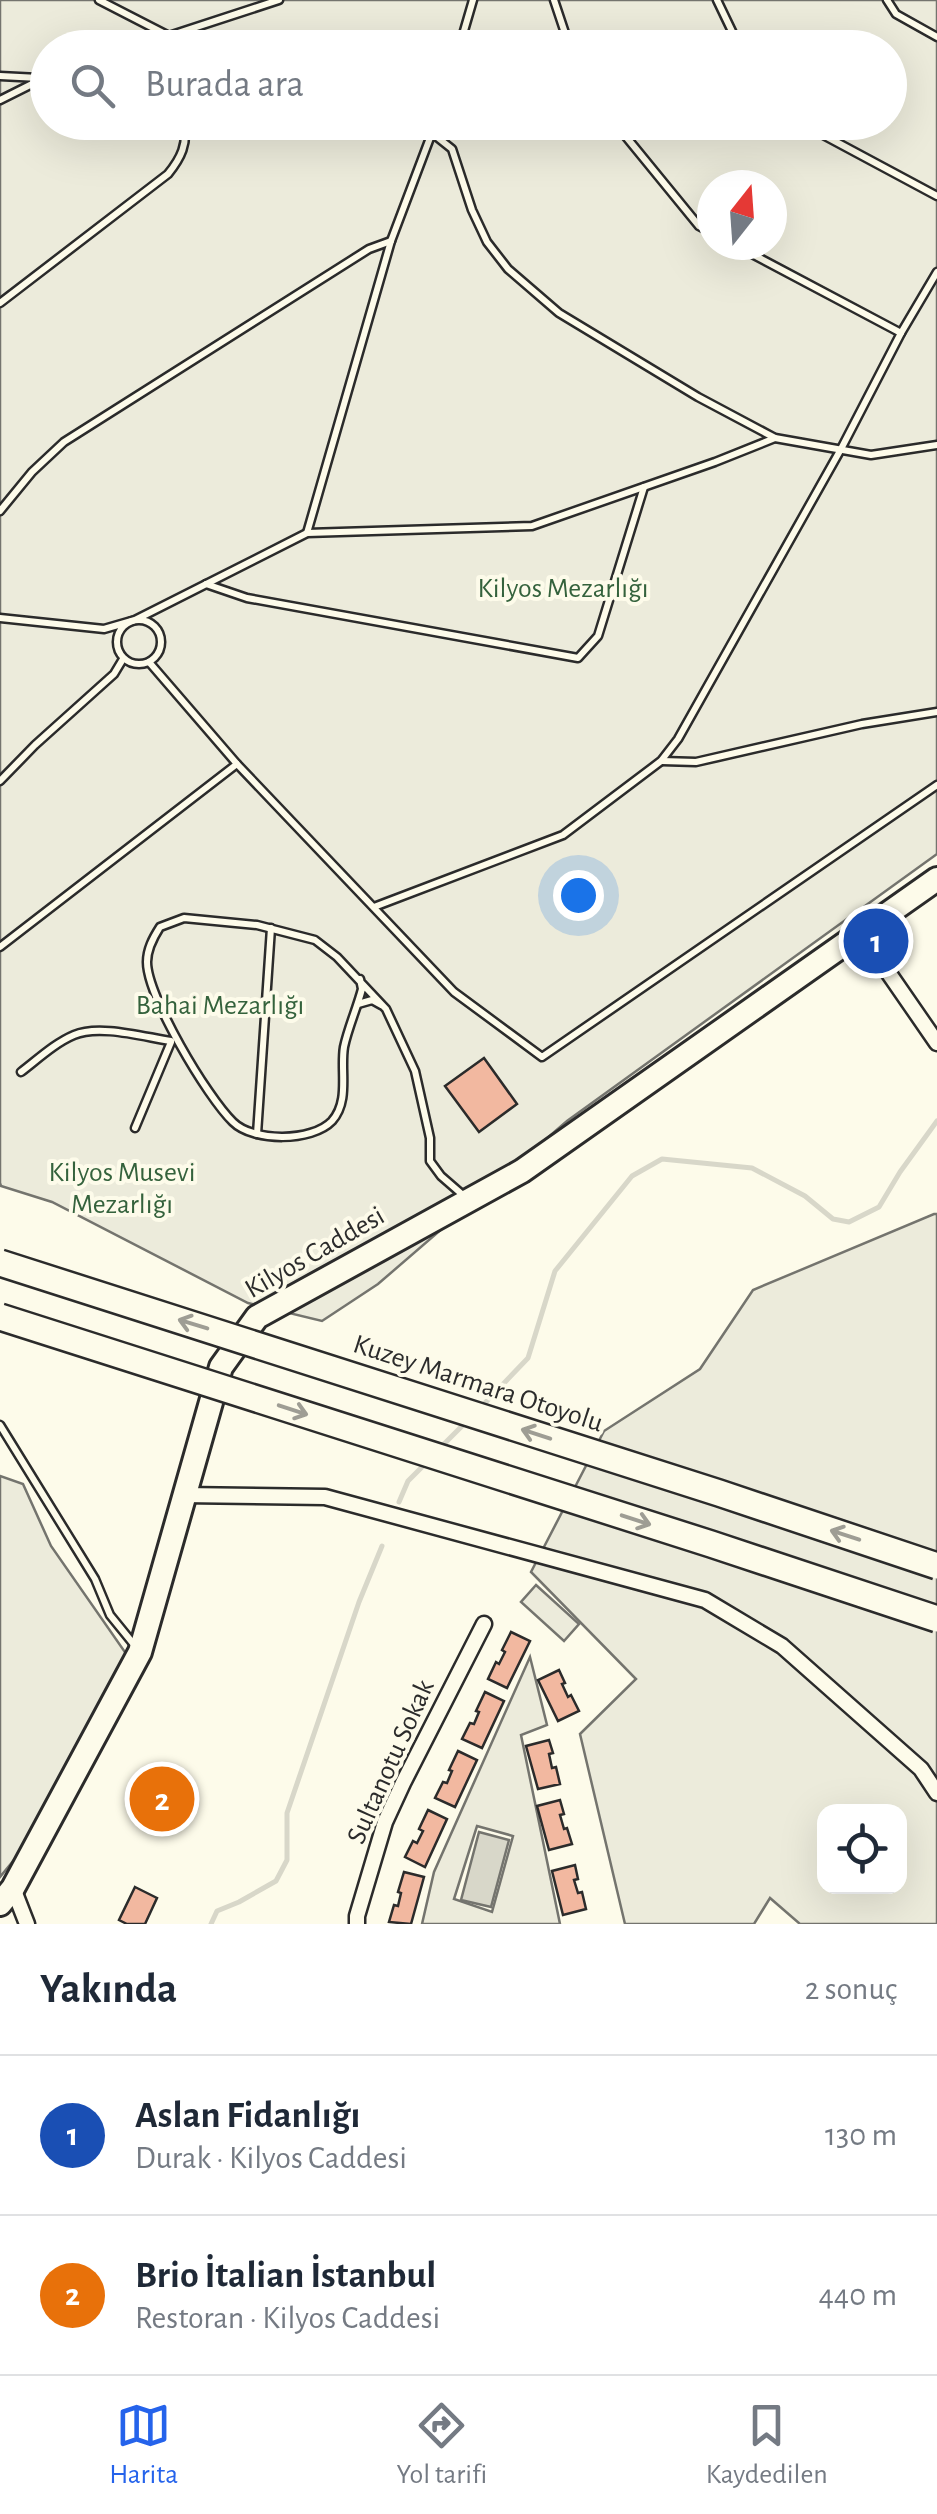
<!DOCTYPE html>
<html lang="tr">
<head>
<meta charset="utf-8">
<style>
	:root { --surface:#fff; --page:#f2f2f3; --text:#1f2937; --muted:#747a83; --line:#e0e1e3; --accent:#2563eb }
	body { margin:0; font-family:"Alegreya Sans",sans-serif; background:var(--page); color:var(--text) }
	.controls { position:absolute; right:30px; bottom:30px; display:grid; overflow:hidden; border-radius:20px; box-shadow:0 10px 40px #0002 }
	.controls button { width:90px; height:90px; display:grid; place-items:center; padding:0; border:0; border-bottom:2px solid var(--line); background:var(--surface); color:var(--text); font:50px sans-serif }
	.compass { position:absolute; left:697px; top:170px; width:90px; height:90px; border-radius:50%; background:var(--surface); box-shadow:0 10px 40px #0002; rotate:17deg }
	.you { position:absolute; left:578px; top:895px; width:35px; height:35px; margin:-25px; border:8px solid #fff; border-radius:50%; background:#1a73e8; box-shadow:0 0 0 15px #1a73e833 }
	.badge { display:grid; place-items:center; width:65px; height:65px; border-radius:50%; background:var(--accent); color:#fff; font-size:32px; font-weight:700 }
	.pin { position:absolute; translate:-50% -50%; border:5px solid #fff; box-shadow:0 2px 10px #0006 }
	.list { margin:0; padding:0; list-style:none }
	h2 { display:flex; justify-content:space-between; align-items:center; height:130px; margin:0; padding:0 40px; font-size:42px }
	h2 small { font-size:32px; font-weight:400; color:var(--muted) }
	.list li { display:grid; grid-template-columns:65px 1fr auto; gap:30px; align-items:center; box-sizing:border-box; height:160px; padding:0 40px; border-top:2px solid var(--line) }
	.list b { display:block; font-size:38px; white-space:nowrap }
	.list p { margin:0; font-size:32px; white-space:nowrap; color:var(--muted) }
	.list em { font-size:32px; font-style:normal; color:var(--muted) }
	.icon { flex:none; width:55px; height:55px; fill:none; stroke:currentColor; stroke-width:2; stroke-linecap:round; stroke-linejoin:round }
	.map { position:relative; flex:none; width:937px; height:1924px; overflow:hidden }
	.search { position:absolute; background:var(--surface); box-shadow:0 10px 40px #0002; left:30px; right:30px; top:30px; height:110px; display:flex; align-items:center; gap:25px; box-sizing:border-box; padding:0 35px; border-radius:55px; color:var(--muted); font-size:38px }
	.sheet { height:450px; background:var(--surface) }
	nav { display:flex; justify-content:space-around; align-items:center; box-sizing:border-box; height:140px; border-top:2px solid var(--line); background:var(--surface); font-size:28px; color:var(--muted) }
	nav a { display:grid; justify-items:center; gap:5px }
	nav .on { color:var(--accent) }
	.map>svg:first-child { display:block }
	.green { fill:#ecebdb; stroke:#74746e; stroke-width:2.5; fill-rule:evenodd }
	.water { fill:#d8d7c9; stroke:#74746e; stroke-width:2.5 }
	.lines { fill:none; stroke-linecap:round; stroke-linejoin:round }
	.stream { stroke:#d8d7c9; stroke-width:5 }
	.building { fill:#f2b8a0; stroke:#2b2b2b; stroke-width:2.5 }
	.service-casing { stroke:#2b2b2b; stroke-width:11 }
	.minor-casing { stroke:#2b2b2b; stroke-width:19 }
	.primary-casing { stroke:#2b2b2b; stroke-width:28 }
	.service { stroke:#fdfbea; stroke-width:6 }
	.minor { stroke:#fdfbea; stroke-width:14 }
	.primary { stroke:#fdfbea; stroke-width:22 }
	.motorway-bridge-casing { stroke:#2b2b2b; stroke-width:30; stroke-linecap:butt }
	.motorway-bridge { stroke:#fdfbea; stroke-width:25 }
	.oneway { stroke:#9e9d94 }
	.labels { text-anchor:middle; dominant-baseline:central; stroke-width:8; stroke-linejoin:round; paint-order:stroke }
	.park-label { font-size:28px; fill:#34623c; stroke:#fdfbea }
	.street-label { font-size:28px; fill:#2b2b2b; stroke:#fdfbea }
</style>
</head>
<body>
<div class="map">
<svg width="937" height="1924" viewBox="0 0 937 1924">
	<rect width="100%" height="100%" fill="#fdfbea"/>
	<g class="green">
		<path d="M0 0H937V854L567 1121 378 1284 322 1321 248 1303 52 1202 1 1186 0 1183ZM48 48H890V122H48ZM712 185H772V245H712Z"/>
		<path d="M934 1214H937V1924H800L770 1898 754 1924H625L580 1734 636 1679 531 1572 604 1431 700 1369 753 1290ZM824 1812H900V1886H824Z"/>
		<polygon points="0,1476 23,1484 51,1546 127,1655 18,1855 0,1877"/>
		<polygon points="536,1585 579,1624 564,1641 521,1602"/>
		<path d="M530 1657 547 1725 521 1735 560 1924H422L434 1872ZM477 1826 513 1836 492 1912 454 1899Z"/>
	</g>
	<polygon class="water" points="479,1832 509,1840 491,1907 461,1900"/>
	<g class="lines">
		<g class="stream">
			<polyline points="482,1406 528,1358 555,1271 632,1176 662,1159 752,1168 805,1196 833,1219 849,1222 879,1207 900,1172 937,1121"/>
			<polyline points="439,1449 467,1421"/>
			<polyline points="399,1502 408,1481 425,1464"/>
			<polyline points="211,1924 217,1911 239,1902 276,1881 287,1860 287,1813 359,1602 382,1546"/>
		</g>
	</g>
	<g class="building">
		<polygon points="484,1058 517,1104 479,1132 445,1086"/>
		<polygon points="511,1632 530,1641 507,1688 488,1679 496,1662 499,1664 505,1652 502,1650"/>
		<polygon points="559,1670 565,1683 562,1684 568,1697 571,1695 579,1711 558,1721 538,1680"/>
		<polygon points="485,1692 504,1701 482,1748 462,1739 470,1723 474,1724 479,1712 476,1711"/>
		<polygon points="549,1740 553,1753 549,1754 552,1768 556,1767 560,1784 538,1789 526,1746"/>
		<polygon points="458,1751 477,1760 455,1807 435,1798 443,1782 447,1783 452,1771 449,1770"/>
		<polygon points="560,1800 564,1814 560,1815 564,1829 567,1828 572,1844 549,1850 537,1806"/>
		<polygon points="428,1810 447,1819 425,1867 405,1857 413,1841 417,1843 423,1831 419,1829"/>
		<polygon points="575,1865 578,1879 574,1880 578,1893 582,1892 586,1909 563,1915 552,1871"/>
		<polygon points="404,1872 424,1877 411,1924 389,1922 394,1905 398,1906 401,1893 398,1892"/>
		<polygon points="135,1887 157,1898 145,1924 127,1924 119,1920"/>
	</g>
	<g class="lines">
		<g class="service-casing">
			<g id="service">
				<polyline points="99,0 167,35 169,48"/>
				<polyline points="554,0 570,48"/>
				<polyline points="717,0 740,48"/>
				<polyline points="887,0 896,14 937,37"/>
				<polyline points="132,48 279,0"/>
				<polyline points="459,48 473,0"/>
				<polyline points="0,76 39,78"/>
				<polyline points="0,100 48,76"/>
				<polyline points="614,122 699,226 712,233"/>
				<polyline points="799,122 937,196"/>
				<polyline points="432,133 452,149 472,210 487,242 508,269 559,313 698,397 775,438 871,455 937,445"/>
				<polyline points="735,245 901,333"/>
				<path d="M0 303 168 174C181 158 188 144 184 122"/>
				<polyline points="0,511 32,472 64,442 369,249 391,241"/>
				<polyline points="307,533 391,241 436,122"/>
				<polyline points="206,584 247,598 578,658 598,636 644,487"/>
				<polyline points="0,618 104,629 135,620 307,533 532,526 715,462 775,438"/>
				<circle cx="139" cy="642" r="22"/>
				<polyline points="149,662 237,764 454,992 542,1057 937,785"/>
				<polyline points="662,761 696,762 862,724 937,712"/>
				<polyline points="0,781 35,745 114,674 123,659"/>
				<polyline points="374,907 563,835 661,761 678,739 841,449 901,333 937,272"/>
				<polyline points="0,947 237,764"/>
				<path d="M360 979 362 989C357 1008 348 1028 344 1047 340 1071 350 1101 332 1121 312 1142 253 1142 233 1122 207 1097 147 996 147 962 147 949 153 938 160 927L184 918 257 925 315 940 337 957 386 1009 415 1071 430 1138V1161L441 1176 464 1196"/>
				<polyline points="358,1004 372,1000 381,1005"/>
				<path d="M21 1072C38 1059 55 1043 74 1035 99 1024 144 1037 171 1041"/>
				<polyline points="135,1128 171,1042"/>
				<polyline points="257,1134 271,928"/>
				<polyline points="0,1425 95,1579 110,1615 136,1647"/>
			</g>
		</g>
		<g class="minor-casing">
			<g id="minor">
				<polyline points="861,933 937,1043"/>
				<polyline points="183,1495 325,1497 705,1600 782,1646 921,1769 937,1793"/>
				<polyline points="13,1888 27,1924"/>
				<polyline points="357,1924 357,1916 385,1822 403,1783 484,1624"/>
			</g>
		</g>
		<g class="primary-casing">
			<polyline id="primary" points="0,1904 13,1888 140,1652 221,1367 257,1317 522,1171 937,879"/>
		</g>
		<use href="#service" class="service"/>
		<use href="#minor" class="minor"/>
		<use href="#primary" class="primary"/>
		<g class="motorway-bridge-casing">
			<g id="motorway-bridge">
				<polyline points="0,1263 719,1493 937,1566"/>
				<polyline points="0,1317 711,1544 937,1619"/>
			</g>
		</g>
		<use href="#motorway-bridge" class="motorway-bridge"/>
	</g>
	<defs><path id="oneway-shaft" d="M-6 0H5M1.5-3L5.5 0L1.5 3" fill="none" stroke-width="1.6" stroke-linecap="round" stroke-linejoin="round" transform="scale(2.5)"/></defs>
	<g class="oneway">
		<use href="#oneway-shaft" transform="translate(193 1324) rotate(-163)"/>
		<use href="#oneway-shaft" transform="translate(293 1410) rotate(18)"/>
		<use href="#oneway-shaft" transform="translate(536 1434) rotate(-162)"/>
		<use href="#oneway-shaft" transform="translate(636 1520) rotate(18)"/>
		<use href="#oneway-shaft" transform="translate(845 1535) rotate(-162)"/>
	</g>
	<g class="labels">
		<g class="park-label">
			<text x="563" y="589">Kilyos Mezarlığı</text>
			<text x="220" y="1006">Bahai Mezarlığı</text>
			<text x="122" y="1173">Kilyos Musevi<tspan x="122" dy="32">Mezarlığı</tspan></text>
		</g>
		<g class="street-label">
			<text transform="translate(315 1253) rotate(-30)">Kilyos Caddesi</text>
			<text transform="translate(478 1384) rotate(18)">Kuzey Marmara Otoyolu</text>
			<text transform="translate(391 1762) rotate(-66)">Sultanotu Sokak</text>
		</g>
	</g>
</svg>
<div class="controls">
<button><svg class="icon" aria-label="locate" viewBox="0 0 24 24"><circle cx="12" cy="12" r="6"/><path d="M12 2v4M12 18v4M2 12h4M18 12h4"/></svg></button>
</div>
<svg class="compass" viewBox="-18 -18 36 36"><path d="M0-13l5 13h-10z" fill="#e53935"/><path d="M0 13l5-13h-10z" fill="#747a83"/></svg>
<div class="you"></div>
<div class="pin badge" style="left:876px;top:941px;background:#1a4fb4">1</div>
<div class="pin badge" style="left:162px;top:1799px;background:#e8710a">2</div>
<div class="search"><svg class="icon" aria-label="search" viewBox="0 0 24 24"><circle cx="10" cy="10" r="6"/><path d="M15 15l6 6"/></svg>Burada ara</div>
</div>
<section class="sheet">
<h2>Yakında<small>2 sonuç</small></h2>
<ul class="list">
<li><span class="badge" style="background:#1a4fb4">1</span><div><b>Aslan Fidanlığı</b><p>Durak · Kilyos Caddesi</p></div><em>130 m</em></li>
<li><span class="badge" style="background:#e8710a">2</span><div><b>Brio İtalian İstanbul</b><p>Restoran · Kilyos Caddesi</p></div><em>440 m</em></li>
</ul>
</section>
<nav>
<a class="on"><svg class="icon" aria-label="map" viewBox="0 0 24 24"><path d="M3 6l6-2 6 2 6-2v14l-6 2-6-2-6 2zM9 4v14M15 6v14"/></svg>Harita</a>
<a><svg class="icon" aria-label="directions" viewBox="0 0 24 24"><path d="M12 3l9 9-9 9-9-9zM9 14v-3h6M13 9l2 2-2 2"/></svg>Yol tarifi</a>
<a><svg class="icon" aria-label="saved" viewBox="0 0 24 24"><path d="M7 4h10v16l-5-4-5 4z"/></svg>Kaydedilen</a>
</nav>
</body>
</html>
